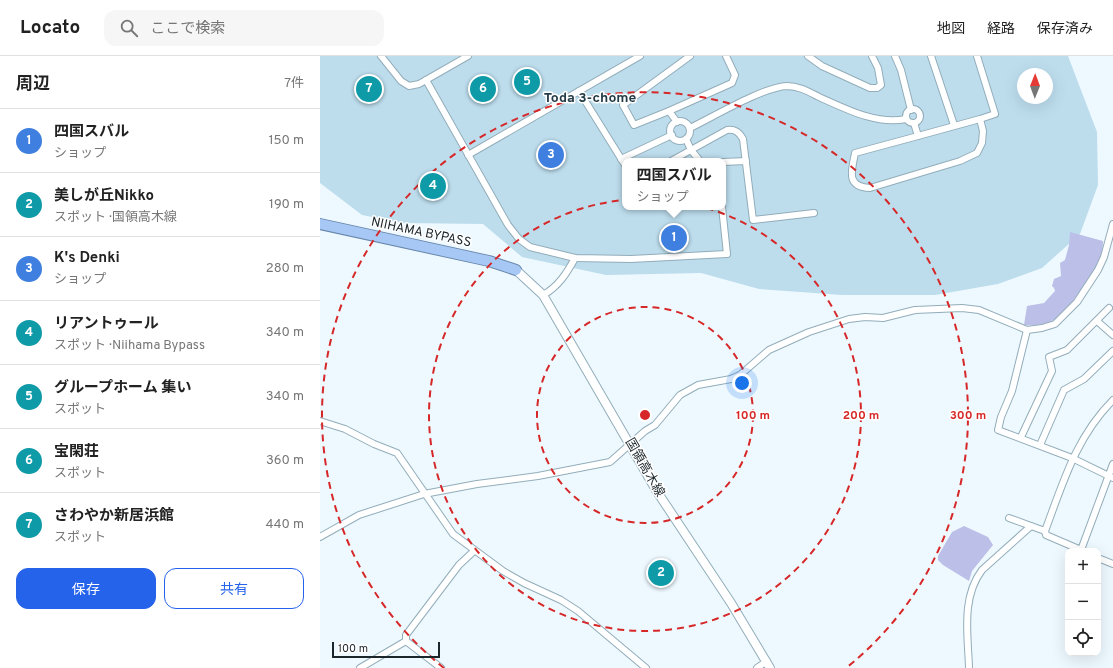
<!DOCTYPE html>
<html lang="ja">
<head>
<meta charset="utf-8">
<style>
	:root { --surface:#fff; --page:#f6f6f6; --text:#222; --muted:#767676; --line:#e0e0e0; --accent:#2563eb }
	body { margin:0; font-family:Overpass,"Noto Sans JP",sans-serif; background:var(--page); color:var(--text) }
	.controls { position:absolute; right:12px; bottom:12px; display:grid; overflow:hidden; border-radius:8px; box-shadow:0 4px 16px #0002 }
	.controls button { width:36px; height:36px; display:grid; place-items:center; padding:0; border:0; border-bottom:1px solid var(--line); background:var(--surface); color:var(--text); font:20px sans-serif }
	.compass { position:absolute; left:697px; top:12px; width:36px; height:36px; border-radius:50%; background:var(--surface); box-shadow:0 4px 16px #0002; rotate:1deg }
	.scale { position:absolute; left:12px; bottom:10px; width:108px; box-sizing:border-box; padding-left:4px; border:2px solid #1b262b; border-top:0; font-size:11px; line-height:14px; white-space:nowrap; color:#1b262b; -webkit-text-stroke:3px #fff; paint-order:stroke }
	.you { position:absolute; left:422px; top:327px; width:14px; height:14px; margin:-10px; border:3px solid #fff; border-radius:50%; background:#1a73e8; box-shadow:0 0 0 6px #1a73e833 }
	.badge { display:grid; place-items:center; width:26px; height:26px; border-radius:50%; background:var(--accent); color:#fff; font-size:13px; font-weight:700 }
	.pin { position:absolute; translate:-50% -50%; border:2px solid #fff; box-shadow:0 1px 4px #0006 }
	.popup { position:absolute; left:302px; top:102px; width:104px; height:52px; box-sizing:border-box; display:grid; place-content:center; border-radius:8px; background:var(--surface); filter:drop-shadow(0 1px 3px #0005); font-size:13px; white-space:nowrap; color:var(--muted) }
	.popup b { font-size:15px; color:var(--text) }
	.popup::after { content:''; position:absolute; left:50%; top:100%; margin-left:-8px; border:8px solid transparent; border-top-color:var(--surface) }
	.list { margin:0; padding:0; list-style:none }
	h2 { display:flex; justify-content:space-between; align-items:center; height:52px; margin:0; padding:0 16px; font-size:17px }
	h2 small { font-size:13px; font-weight:400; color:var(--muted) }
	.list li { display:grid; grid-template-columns:26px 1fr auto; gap:12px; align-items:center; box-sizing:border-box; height:64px; padding:0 16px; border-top:1px solid var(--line) }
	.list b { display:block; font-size:15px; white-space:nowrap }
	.list p { margin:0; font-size:13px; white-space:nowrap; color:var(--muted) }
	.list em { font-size:13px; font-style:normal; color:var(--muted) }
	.actions { display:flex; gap:8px; padding:12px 16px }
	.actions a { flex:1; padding:9px 0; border:1px solid var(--accent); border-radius:12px; text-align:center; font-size:14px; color:var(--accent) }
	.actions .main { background:var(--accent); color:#fff }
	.icon { flex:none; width:22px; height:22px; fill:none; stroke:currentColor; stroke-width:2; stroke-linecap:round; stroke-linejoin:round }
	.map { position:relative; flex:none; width:793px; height:612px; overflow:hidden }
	header { display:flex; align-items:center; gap:24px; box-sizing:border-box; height:56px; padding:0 20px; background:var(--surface); border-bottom:1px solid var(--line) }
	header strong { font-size:19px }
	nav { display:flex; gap:22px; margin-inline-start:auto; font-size:14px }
	.search { width:280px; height:36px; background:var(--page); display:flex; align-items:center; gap:10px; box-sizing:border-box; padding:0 14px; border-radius:12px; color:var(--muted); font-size:15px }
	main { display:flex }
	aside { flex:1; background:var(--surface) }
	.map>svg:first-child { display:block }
	.green { fill:#bddded; fill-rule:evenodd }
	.water { fill:#bcbfe8 }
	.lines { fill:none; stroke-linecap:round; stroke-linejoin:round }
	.minor-casing { stroke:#92adba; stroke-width:8 }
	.secondary-casing { stroke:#92adba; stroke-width:10 }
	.trunk-casing { stroke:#6887ac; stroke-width:12 }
	.minor { stroke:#fff; stroke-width:6 }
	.secondary { stroke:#fff; stroke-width:8 }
	.trunk { stroke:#a7c8f4; stroke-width:10 }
	.ring { fill:none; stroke:#d62828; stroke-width:2; stroke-dasharray:7 5 }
	.labels { text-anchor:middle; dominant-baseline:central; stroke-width:3; stroke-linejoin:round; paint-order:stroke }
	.street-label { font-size:13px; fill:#1b262b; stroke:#fff }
	.neighbourhood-label { font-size:14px; font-weight:bold; fill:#243c47; stroke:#fff }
	.centre { fill:#d62828; stroke:#fff; stroke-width:2 }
	.ring-label { font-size:12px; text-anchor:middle; font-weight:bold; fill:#d62828; stroke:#fff; stroke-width:3; stroke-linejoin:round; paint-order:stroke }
</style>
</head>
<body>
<header>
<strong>Locato</strong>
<div class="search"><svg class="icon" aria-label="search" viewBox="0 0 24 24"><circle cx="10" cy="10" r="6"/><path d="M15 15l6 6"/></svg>ここで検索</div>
<nav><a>地図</a><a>経路</a><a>保存済み</a></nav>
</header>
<main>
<aside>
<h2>周辺<small>7件</small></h2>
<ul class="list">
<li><span class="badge" style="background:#3f7fe0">1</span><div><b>四国スバル</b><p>ショップ</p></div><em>150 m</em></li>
<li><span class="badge" style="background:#0f9aa8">2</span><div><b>美しが丘Nikko</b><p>スポット · 国領高木線</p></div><em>190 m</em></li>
<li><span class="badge" style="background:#3f7fe0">3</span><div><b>K's Denki</b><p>ショップ</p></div><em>280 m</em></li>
<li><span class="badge" style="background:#0f9aa8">4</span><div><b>リアントゥール</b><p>スポット · Niihama Bypass</p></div><em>340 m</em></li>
<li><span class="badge" style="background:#0f9aa8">5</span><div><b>グループホーム 集い</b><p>スポット</p></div><em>340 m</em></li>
<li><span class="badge" style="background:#0f9aa8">6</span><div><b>宝閑荘</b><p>スポット</p></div><em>360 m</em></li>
<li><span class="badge" style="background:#0f9aa8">7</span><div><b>さわやか新居浜館</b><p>スポット</p></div><em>440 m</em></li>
</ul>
<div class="actions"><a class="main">保存</a><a>共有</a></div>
</aside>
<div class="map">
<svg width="793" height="612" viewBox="0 0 793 612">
	<rect width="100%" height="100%" fill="#eef9ff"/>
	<path class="green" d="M0 0H748L777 76 778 129 760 178 722 212 678 228 615 239H522L439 233 381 217 286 219 202 201 163 168 83 167 42 159 0 127ZM703 18H727V42H703ZM305 105H403V151H305Z"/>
	<g class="water">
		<path d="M750 176 783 185C783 191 782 197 780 203 774 218 747 256 734 264 724 269 714 270 704 269L707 250 724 247 735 235 734 232 732 230 734 223 741 220 740 207 745 204 749 189Z"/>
		<polygon points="644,470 668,481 673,489 652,515 649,525 623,509 618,504 618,500 632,476"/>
	</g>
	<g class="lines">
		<g class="minor-casing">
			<g id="minor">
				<polyline points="61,0 81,25 89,30 99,28 148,0"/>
				<polyline points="488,0 502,10 550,32 557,32 561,29 558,12 552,0"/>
				<polyline points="575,0 581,14 591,54"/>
				<polyline points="611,0 634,69"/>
				<polyline points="106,24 188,169 199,183 210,191 255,202 311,203 407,198 402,151"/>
				<polyline points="259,35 305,109"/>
				<circle cx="593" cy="60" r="7"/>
				<polyline points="349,55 412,27 415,19 406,0"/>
				<circle cx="360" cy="75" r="10"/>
				<polyline points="357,66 349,55 314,69 303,49 370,0"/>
				<polyline points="594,67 598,80 660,63"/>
				<path d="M370 72C393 61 443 31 467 30 479 30 489 36 499 41 526 53 556 69 586 63"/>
				<path d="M598 80 535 97C532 114 525 131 550 132L640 105 657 97 662 87 663 75 660 63 675 58 657 0"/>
				<polyline points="366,83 371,94 380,105"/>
				<polyline points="148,99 320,0"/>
				<polyline points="301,103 352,79"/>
				<path d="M351 105 407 74C415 73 419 76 423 83L433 164 494 157"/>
				<polyline points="403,106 426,105"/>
				<path d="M223 239C238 231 247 217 255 202"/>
				<polyline points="777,265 793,279"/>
				<polyline points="707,274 692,335 681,361 678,374 752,402 793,422"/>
				<polyline points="0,365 25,373 54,388 77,397 133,478 183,515 204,527 241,544 258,555 326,612"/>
				<polyline points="701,381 732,315 729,301 747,294 789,252"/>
				<polyline points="720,389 744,334 764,323 793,295"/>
				<path d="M711 470 725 475C743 427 756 381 793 344"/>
				<polyline points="725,475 726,479 761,494 793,408"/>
				<polyline points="0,481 39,459 104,438 157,428 218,420 290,406 325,375 335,369 360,339 378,329 411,323 420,319 449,294 489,276 529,263 545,261 563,262 595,254 642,252 659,254 707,274 722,272 735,268 757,246 778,214 784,201 793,168"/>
				<polyline points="778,502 793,508"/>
				<polyline points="40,612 86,585"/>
				<polyline points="121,612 86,585 86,579 139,509 154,495"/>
				<polyline points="437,612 447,605"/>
				<path d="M649 612C648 579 641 542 662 514L711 470 689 462"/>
			</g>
		</g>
		<g class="secondary-casing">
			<polyline id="secondary" points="196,214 223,239 336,434 411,547 450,612"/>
		</g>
		<g class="trunk-casing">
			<polyline id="trunk" points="0,168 169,205 196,214"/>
		</g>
		<use href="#minor" class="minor"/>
		<use href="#secondary" class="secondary"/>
		<use href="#trunk" class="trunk"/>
	</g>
	<g class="ring">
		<circle cx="325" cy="359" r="108"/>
		<circle cx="325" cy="359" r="216"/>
		<path d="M124 612A323 323 0 1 1 526 612"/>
	</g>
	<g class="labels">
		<g class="street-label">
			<text transform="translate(101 177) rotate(12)">NIIHAMA BYPASS</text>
			<text transform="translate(324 412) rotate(60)">国領高木線</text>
		</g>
		<g class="neighbourhood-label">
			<text x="270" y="42">Toda 3-chome</text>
		</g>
	</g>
	<circle cx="325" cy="359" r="6" class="centre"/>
	<g class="ring-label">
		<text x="433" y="363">100 m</text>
		<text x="541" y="363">200 m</text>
		<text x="648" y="363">300 m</text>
	</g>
</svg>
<div class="controls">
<button>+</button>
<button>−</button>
<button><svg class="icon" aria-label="locate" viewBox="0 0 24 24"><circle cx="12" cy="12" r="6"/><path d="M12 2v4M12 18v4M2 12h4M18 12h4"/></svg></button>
</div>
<svg class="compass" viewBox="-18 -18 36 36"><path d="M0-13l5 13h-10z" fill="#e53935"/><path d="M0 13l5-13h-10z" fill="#767676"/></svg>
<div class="scale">100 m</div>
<div class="you"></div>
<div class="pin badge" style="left:354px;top:182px;background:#3f7fe0">1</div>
<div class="popup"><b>四国スバル</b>ショップ</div>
<div class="pin badge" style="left:341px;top:517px;background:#0f9aa8">2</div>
<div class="pin badge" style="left:231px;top:99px;background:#3f7fe0">3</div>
<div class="pin badge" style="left:113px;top:130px;background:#0f9aa8">4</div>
<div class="pin badge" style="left:207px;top:26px;background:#0f9aa8">5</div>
<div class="pin badge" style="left:163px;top:33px;background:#0f9aa8">6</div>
<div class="pin badge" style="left:49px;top:33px;background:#0f9aa8">7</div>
</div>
</main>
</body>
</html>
